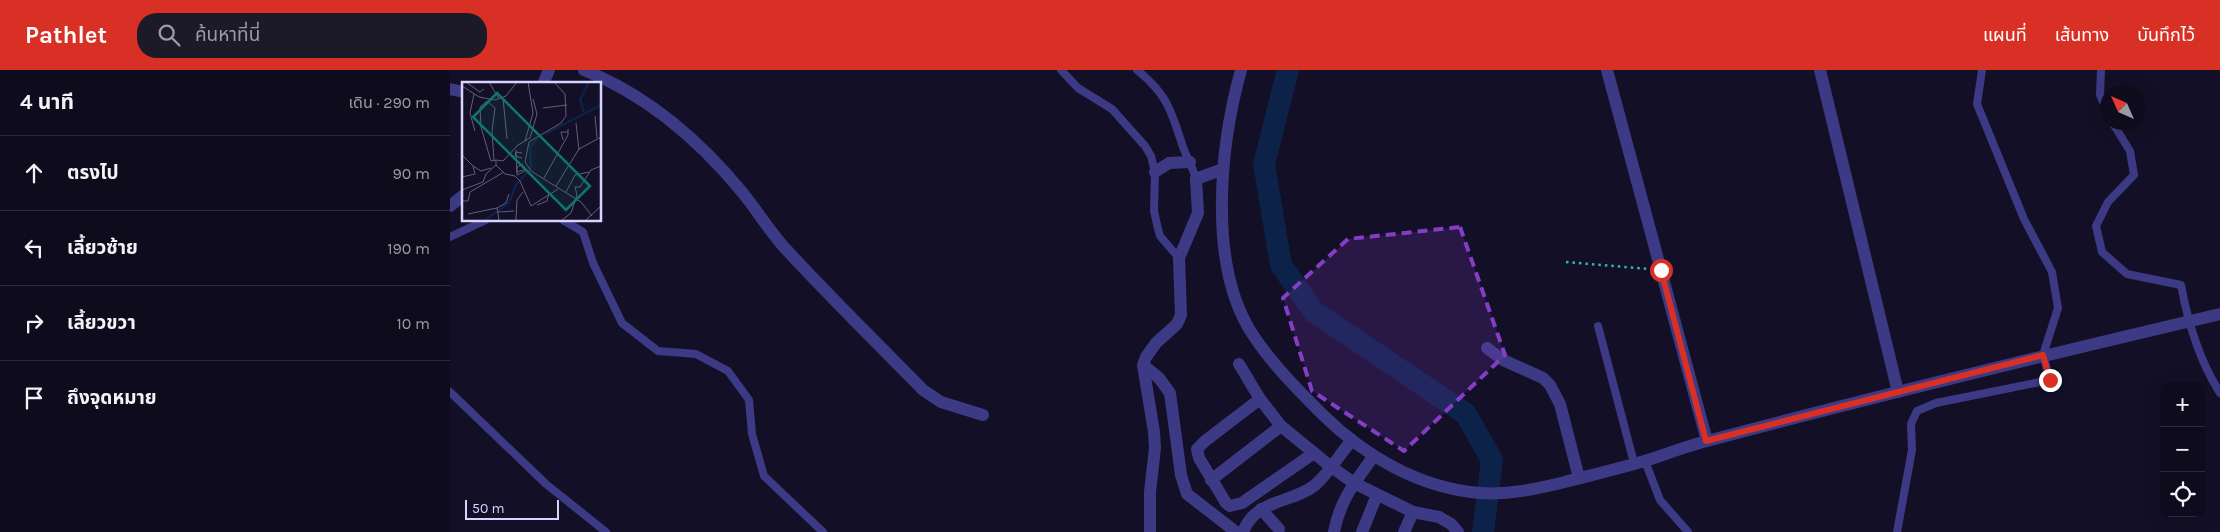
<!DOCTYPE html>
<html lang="th">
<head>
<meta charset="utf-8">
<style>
	:root { --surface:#0e0b1c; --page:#1c1929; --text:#f1f3f6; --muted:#9b9ba3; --line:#2e2b3b; --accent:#d93025 }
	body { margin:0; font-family:Karla,"Noto Sans Thai",sans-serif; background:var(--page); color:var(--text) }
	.controls { position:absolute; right:15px; bottom:15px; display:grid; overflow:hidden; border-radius:10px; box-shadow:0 5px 20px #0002 }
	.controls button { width:45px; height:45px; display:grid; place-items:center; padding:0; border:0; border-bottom:1px solid var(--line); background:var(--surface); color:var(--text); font:25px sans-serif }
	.compass { position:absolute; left:1650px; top:15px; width:45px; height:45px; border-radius:50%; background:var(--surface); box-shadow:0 5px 20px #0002; rotate:315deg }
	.scale { position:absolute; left:15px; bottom:12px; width:94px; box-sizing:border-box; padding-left:5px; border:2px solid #d9d4ff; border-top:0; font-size:14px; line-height:18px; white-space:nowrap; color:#d9d4ff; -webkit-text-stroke:4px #130f26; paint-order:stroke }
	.stop { position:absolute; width:15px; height:15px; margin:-11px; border:4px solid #d93025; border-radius:50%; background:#fff }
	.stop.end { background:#d93025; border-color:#fff; box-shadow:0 1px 5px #0008 }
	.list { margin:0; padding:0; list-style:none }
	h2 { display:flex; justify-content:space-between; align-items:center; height:65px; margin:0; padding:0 20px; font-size:21px }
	h2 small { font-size:16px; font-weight:400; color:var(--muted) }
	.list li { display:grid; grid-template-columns:32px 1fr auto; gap:15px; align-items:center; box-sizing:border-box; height:75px; padding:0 20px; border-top:1px solid var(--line) }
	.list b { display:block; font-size:19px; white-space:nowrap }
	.list em { font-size:16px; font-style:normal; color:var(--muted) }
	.icon { flex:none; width:28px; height:28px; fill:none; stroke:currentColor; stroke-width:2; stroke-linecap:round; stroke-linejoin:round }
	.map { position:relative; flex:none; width:1770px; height:462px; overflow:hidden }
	header { display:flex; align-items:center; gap:30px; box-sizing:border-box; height:70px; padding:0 25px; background:var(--accent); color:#fff }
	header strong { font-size:24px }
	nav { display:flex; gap:28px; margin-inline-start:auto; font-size:18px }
	.search { width:350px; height:45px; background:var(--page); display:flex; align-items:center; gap:12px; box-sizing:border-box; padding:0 18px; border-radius:20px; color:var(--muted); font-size:19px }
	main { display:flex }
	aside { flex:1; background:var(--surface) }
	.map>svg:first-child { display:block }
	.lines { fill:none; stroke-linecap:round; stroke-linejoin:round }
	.river { stroke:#0c2248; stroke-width:22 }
	.path { stroke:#2fb8b0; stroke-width:2.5; stroke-dasharray:2.5 4; stroke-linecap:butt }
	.lane { stroke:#3d3a85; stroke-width:8 }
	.street { stroke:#3d3a85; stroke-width:12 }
	.route { stroke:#d93025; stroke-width:6 }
	.marked { fill:#843dc5; fill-opacity:0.2; stroke:#843dc5; stroke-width:4; stroke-dasharray:10 6; stroke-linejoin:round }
	.inset-river { fill:none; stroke:#0c2248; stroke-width:2.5 }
	.inset-road { fill:none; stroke:#625e7d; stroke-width:1 }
	.view { fill:#0f766e; fill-opacity:0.15; stroke:#0f766e; stroke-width:2.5 }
	.inset-edge { fill:none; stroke:#d9d4ff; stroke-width:2.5 }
</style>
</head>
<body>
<header>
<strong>Pathlet</strong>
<div class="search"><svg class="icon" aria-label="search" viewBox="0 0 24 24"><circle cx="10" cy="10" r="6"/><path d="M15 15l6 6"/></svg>ค้นหาที่นี่</div>
<nav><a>แผนที่</a><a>เส้นทาง</a><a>บันทึกไว้</a></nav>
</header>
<main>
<aside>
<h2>4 นาที<small>เดิน · 290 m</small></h2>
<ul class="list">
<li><svg class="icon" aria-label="ahead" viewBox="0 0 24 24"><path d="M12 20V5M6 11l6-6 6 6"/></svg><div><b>ตรงไป</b></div><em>90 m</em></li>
<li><svg class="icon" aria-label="left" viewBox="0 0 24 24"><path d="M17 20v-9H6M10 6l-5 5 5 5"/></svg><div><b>เลี้ยวซ้าย</b></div><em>190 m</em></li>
<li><svg class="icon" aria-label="right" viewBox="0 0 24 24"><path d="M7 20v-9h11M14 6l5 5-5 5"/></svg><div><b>เลี้ยวขวา</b></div><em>10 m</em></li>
<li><svg class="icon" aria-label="arrive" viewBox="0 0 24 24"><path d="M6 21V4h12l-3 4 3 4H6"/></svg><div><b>ถึงจุดหมาย</b></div></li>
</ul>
</aside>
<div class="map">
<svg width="1770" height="462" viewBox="0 0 1770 462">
	<rect width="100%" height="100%" fill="#130f26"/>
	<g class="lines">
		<polyline class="river" points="838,0 814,94 831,195 864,242 1016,344 1042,390 1033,462"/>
		<polyline class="path" points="1116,192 1199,199"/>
		<g class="lane">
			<polyline points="611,0 628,18 662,39 695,76 701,86 705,102 704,141 708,159 710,166 729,188"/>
			<path d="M687 0C718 25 721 41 733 77 737 88 743 98 746 109"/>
			<polyline points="1651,0 1650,25 1658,43"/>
			<path d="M1662 52 1680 81 1684 105 1658 132 1646 156 1652 182 1677 204 1731 215C1738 253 1749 290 1770 323"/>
			<polyline points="113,150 133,162 143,193 172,253 208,281 246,284 278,301 299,330 302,364 314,406 373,462"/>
			<polyline points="0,167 36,150"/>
			<polyline points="1148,256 1184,393"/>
			<polyline points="0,322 96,414 156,462"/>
			<polyline points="1195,391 1210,430 1238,462"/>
			<polyline points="1447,462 1462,380 1461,354 1467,341 1486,333 1600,310 1593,285 1608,238 1602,202 1574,149 1527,34 1532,0"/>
		</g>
		<g class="street">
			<path d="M134 0C197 25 249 70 292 122 306 139 318 159 333 176 378 225 426 272 473 320L491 332 533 345"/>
			<path d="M791 0C770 76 757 196 803 265 822 294 848 320 873 345 915 386 969 418 1030 423 1059 425 1086 419 1115 412 1142 405 1171 398 1198 390 1219 383 1240 375 1261 370 1430 325 1600 284 1770 244"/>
			<polyline points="1157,0 1257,371"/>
			<polyline points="1370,0 1448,322"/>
			<polyline points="93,14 99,0"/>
			<polyline points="0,19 14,22"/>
			<polyline points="705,102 719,93 740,92"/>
			<polyline points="0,136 14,125"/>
			<polyline points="1037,278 1053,290 1093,308 1100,315 1110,334 1129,408"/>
			<polyline points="789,294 810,329 831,356 880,396 904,413 963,442 989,447 1001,454 1008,462"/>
			<polyline points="693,295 709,308 720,323 731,405 737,424 786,462"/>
			<polyline points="810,329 755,371 747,379 749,388 776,433 780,436 792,433 864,383"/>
			<polyline points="761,410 831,356"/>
			<polyline points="811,439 829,459"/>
			<polyline points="700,462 700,422 705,378 704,362 693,295 696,287 706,273 727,254 731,245 729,188 748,143 746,109 773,99"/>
			<path d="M793 462C806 428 842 434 865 415 879 403 890 384 902 370"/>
			<path d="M884 462C890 430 905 412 923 387"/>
			<polyline points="912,462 927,425"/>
			<polyline points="954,462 963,442"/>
		</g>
	</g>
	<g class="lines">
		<polyline class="route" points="1211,200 1256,371 1593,285 1600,310"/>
	</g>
	<path class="marked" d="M1010 157 1055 285 954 381 862 321 833 228 898 169Z"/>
	<g transform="translate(12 12)">
		<rect width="139" height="139" fill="#130f26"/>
		<path class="inset-river" d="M122 30 118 18 127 0M83 52 139 23M23 138 47 121 54 103 69 86 68 65 75 57"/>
		<path class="inset-road" d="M4 0 18 10 22 7M27 0 37 17M92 0 103 12 104 34 99 41 67 60 63 80 69 89 119 120 130 134M0 4 17 15 33 18 44 14 55 0M12 12 8 31 13 49M41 16 45 57M81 26 105 23M133 34 135 56M114 41 117 68M101 58 99 50H106M63 59 71 31 66 0M54 68 55 93 63 89 62 84M60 71 54 70 53 74 60 76M0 73 11 84M32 79 30 49 33 26 25 19 18 25 19 45 28 76 29 79 34 78M61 82 55 85V90L64 87M34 83 43 92 53 94 58 99 69 124 96 107M0 95 13 92 11 84 19 89 29 86M82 96 106 53V47M94 104 117 67 139 55M0 108 21 100 24 92 34 83V78L41 79 56 63 68 56 75 32 71 17M104 110 113 93 127 90M0 119H6L8 110 42 90M75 123 85 119 87 111M36 130 52 129M6 132 35 126M37 138 35 126 44 121 47 112M54 138 55 118 61 110M100 138 109 131 115 113 113 105H118L129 88 139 84M124 138 139 124"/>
		<path class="view" d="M35 11 128 104 104 128 11 35Z"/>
		<rect width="139" height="139" class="inset-edge"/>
	</g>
</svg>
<div class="controls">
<button>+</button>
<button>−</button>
<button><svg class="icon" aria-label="locate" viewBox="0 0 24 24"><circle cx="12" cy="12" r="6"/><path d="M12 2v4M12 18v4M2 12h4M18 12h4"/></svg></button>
</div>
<svg class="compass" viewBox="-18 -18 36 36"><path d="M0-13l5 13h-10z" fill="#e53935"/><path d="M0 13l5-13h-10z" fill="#9b9ba3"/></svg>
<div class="scale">50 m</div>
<div class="stop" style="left:1211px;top:200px"></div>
<div class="stop end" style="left:1600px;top:310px"></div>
</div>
</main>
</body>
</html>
